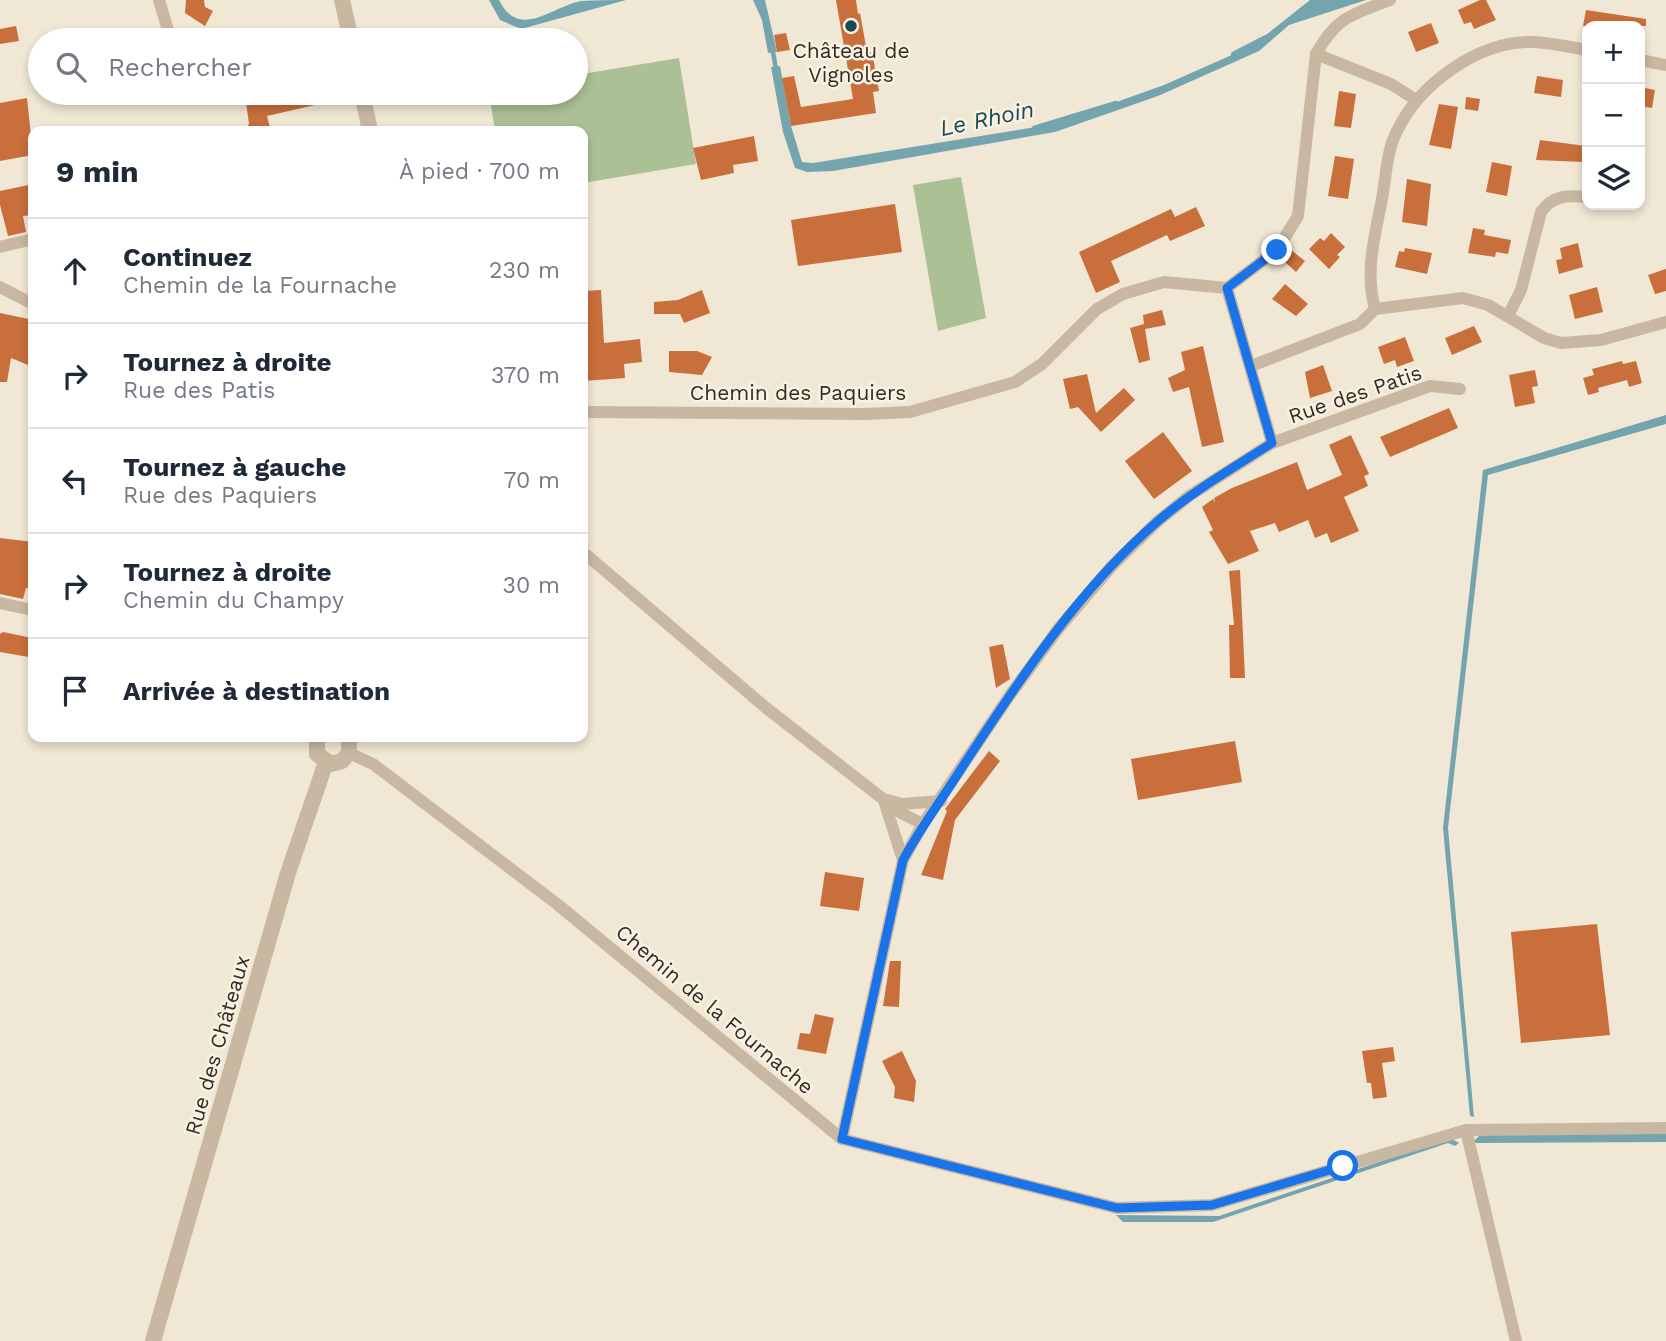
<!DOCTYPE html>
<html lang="fr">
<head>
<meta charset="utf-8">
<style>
	:root { --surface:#fff; --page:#f2f2f3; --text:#1f2937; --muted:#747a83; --line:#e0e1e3 }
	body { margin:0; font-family:"Work Sans",sans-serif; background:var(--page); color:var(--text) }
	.controls { position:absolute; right:21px; top:21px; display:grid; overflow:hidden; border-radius:14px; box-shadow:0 4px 10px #0003 }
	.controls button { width:63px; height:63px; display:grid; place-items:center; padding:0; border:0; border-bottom:2px solid var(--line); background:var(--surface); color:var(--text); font:35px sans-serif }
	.stop { position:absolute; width:21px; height:21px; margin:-16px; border:5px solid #1a73e8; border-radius:50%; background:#fff }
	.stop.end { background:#1a73e8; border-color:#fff; box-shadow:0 2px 7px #0008 }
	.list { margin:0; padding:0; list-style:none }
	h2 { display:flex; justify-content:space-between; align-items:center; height:91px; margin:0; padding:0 28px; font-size:30px }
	h2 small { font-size:23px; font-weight:400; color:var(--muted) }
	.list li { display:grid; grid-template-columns:46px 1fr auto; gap:21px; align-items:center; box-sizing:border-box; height:105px; padding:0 28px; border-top:2px solid var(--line) }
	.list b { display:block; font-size:26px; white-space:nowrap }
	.list p { margin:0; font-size:23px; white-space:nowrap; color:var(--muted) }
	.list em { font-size:23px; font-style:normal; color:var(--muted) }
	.icon { flex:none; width:38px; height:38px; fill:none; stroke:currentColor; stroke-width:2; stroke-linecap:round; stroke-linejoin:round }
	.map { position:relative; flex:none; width:1666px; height:1341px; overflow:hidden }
	.search { position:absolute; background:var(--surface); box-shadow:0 4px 10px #0003; left:28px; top:28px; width:560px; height:77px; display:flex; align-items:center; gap:18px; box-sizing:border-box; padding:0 24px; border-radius:38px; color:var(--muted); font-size:26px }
	.panel { position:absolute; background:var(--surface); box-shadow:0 4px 10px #0003; left:28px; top:126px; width:560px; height:616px; border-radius:14px }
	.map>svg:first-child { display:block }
	.green { fill:#acc095 }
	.water { fill:#74a5ae }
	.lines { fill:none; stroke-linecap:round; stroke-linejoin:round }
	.stream { stroke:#74a5ae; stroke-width:4.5 }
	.building { fill:#c96f3b }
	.minor { stroke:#c9b8a1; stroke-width:12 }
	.tertiary { stroke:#c9b8a1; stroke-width:16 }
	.route { stroke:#1a73e8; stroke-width:9 }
	.poi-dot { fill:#194955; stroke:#f9f1e1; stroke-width:2.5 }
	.labels { text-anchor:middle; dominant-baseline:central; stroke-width:5; stroke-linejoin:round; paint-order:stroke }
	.poi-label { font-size:21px; fill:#332b24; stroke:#f9f1e1 }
	.street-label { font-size:21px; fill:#332b24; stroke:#f9f1e1 }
	.water-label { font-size:23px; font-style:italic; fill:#194955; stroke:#f9f1e1 }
</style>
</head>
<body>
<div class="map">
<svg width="1666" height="1341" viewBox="0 0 1666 1341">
	<rect width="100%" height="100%" fill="#f1e7d5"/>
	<g class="green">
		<polygon points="679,58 696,164 583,183 583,131 495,131 489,93 576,93 576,75"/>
		<polygon points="961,177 986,318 938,331 913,185"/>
	</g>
	<g class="water">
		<path d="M489 0H499C519 40 549 8 581 1 595 0 612 0 626 0L521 29 500 20Z"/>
		<polygon points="753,0 765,0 777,52 768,53 762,20"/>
		<polygon points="1310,0 1366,0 1289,25 1259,51 1158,96 1055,132 833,171 807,172 795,168 783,132 771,67 780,66 791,126 802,162 813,163 1055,124 1164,85 1252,46"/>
		<polygon points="1666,415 1666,424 1488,475 1448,828 1474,1117 1470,1116 1443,828 1483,470"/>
		<polygon points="1666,1133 1666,1142 1472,1143 1480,1135"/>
		<polygon points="1450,1138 1459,1143 1455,1146 1448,1143 1213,1222 1123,1222 1116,1215 1219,1216"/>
	</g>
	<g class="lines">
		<g class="stream">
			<polyline points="772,47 776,69"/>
			<polyline points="1233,54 1266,37"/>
			<polyline points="1034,128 1116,103"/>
		</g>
	</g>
	<g class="building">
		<polygon points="186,0 204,0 205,7 213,11 205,26 185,13"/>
		<polygon points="836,0 856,0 858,14 860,13 867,52 872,52 879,91 873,92 876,113 791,126 782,78 794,76 801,107 853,99"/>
		<polygon points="1480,0 1486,0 1496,20 1474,29 1471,22 1464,24 1458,10"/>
		<polygon points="1586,10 1646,19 1646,26 1583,26"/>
		<polygon points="1431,23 1439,43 1416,52 1408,32"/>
		<polygon points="16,26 19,41 0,44 0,29"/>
		<polygon points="786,33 790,50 777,52 774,35"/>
		<polygon points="1537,76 1563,80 1561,97 1534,93"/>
		<polygon points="1640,87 1655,90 1652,108 1640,106"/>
		<polygon points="1339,91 1356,94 1351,128 1334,126"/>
		<polygon points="252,93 312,93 315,105 267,116 271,131 244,131 249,124 245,95"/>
		<polygon points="1466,97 1480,99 1478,111 1465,109"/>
		<polygon points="27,98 33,155 0,161 0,103"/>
		<polygon points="1439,104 1458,107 1451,149 1429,145"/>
		<polygon points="754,136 758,161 733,165 734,173 701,180 693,148"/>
		<polygon points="1540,140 1586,146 1583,162 1536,160"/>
		<polygon points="1335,156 1354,159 1348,199 1328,196"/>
		<polygon points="1492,162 1512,166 1507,196 1486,192"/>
		<polygon points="1407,179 1431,184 1427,226 1402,222"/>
		<polygon points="33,184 33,215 23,216 26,232 8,236 0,205 0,191"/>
		<polygon points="895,204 902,252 798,266 791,220"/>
		<polygon points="1196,207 1205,226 1170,241 1167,235 1111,261 1120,282 1096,293 1079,252 1171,209 1175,217"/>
		<polygon points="1473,228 1485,230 1484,235 1511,240 1508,254 1496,252 1495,257 1468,253"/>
		<polygon points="1331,233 1345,247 1337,255 1340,257 1329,269 1309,249 1320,238 1324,241"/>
		<polygon points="1578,243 1583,267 1559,274 1556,260 1562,259 1560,248"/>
		<polygon points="1405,248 1432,253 1427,274 1395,267 1399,251 1404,252"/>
		<polygon points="1291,250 1305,261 1296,272 1285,262"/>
		<polygon points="1666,269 1666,291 1655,294 1648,275"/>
		<polygon points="1285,284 1308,304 1296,316 1272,299"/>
		<polygon points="1597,287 1603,312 1575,319 1569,295"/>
		<polygon points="601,290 604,343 640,339 642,362 624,364 625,378 583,381 583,291"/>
		<polygon points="702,290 710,313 684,323 680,314 654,314 654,302 678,300"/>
		<polygon points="1162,310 1166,325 1145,329 1150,360 1139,363 1130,328 1144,324 1143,315"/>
		<polygon points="0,313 33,320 33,367 11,358 7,382 0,382"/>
		<polygon points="1474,326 1482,342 1452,355 1445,338"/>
		<polygon points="1405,337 1414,361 1397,367 1395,360 1384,364 1378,347"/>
		<polygon points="1203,346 1224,442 1202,447 1189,387 1173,392 1168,378 1185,370 1181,352"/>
		<polygon points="669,351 697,351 712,357 702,375 669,372"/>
		<polygon points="1622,361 1623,364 1636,361 1642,383 1629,387 1627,380 1598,388 1599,392 1588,395 1583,378 1594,375 1592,369"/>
		<polygon points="1323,365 1332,391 1310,398 1305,372"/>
		<polygon points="1535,370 1538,386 1532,387 1535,403 1515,407 1509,375"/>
		<polygon points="1087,374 1096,413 1124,388 1135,400 1101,432 1078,407 1070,409 1063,379"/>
		<polygon points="1449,408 1458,428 1390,457 1380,437"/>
		<polygon points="1163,432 1192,471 1154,499 1125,461"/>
		<polygon points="1351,435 1369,474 1364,476 1368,486 1344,497 1359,531 1331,543 1327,533 1315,538 1308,520 1279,532 1275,523 1250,531 1259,551 1228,564 1209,532 1213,530 1202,507 1213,499 1215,503 1214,498 1232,488 1297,462 1307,490 1342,475 1329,445"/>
		<polygon points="0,538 33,542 33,589 26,588 23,599 0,594"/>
		<polygon points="1240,570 1245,678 1230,678 1229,625 1234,625 1229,571"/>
		<polygon points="3,632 32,638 29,657 0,652 0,634"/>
		<polygon points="1003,644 1010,679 996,688 989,647"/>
		<polygon points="1235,741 1242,782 1138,800 1131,759"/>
		<polygon points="989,751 1000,761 955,820 943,880 921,875 947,811 945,809"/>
		<polygon points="825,872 864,878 859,911 820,906"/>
		<polygon points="1597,924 1610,1035 1521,1043 1511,932"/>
		<polygon points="890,961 901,961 899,1007 883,1006"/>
		<polygon points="815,1014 834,1018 826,1054 797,1049 800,1033 810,1034"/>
		<polygon points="1393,1047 1395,1061 1382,1063 1387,1097 1373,1099 1371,1083 1367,1083 1362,1051"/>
		<polygon points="902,1051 916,1081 914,1102 894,1098 895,1087 882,1061"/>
	</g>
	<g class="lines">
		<g class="minor">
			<polyline points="159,0 171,40"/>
			<polyline points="1316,54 1391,84 1416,100"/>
			<polyline points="1640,60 1666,65"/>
			<polyline points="0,247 33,239"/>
			<polyline points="0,287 33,304"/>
			<path d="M1227 288 1277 250 1298 216 1316 54C1337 16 1352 15 1390 0"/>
			<polyline points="1227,288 1272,443"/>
			<path d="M1375 309C1365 272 1374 240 1381 204 1386 181 1386 151 1397 131 1420 83 1480 40 1534 42 1552 43 1570 47 1587 50"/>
			<path d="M1508 316 1521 290 1541 212C1553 195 1568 195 1587 197"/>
			<polyline points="1251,366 1360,324 1375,309 1463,298 1488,305 1544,338 1561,343 1601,340 1666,322"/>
			<polyline points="583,412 865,414 910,412 1015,382 1042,364 1097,309 1123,294 1164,282 1227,288"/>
			<polyline points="583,552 765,707 901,813 923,824"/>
			<polyline points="0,603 33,610"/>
			<polyline points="349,753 373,764 557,904 842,1139 1117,1208 1212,1205 1466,1130 1666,1128"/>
			<polyline points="888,800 902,804 941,801"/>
			<polyline points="885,804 903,860"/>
			<polyline points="1466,1130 1516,1341"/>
			<polyline points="842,1139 903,860 923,824 1010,695 1059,628 1112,566 1157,522 1189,496 1272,443 1430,386 1460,389"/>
		</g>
		<g class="tertiary">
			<polyline points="342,0 351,40"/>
			<polyline points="362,93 370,131"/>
			<polyline points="317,737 317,754 331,764 342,761 349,753 349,737"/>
			<polyline points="153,1341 288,873 326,762"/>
		</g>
	</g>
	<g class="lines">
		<path class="route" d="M1277 250 1227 288 1272 443C1233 468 1193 491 1158 521 1079 589 1019 680 963 766 943 798 921 827 903 860L842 1139 1117 1208 1212 1205 1343 1166"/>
	</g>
	<circle class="poi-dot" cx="851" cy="26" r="7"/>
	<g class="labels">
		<g class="poi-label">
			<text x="851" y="50">Château de<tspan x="851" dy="24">Vignoles</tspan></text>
		</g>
		<g class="street-label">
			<text x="798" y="392">Chemin des Paquiers</text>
			<text transform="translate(1355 394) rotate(-19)">Rue des Patis</text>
			<text transform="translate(715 1009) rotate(40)">Chemin de la Fournache</text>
			<text transform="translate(217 1045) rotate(-74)">Rue des Châteaux</text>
		</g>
		<g class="water-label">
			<text transform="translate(987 119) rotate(-12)">Le Rhoin</text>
		</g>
	</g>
</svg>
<div class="controls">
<button>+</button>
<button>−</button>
<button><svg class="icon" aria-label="layers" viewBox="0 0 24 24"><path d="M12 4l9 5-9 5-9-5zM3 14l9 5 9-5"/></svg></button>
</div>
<div class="stop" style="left:1343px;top:1166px"></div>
<div class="stop end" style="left:1277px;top:250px"></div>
<div class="search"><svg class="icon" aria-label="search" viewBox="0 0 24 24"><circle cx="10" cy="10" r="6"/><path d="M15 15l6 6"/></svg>Rechercher</div>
<section class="panel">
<h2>9 min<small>À pied · 700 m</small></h2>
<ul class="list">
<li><svg class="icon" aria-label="ahead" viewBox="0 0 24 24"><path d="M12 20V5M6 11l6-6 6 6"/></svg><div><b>Continuez</b><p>Chemin de la Fournache</p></div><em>230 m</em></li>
<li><svg class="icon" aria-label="right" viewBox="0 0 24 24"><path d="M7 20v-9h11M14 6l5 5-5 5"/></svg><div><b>Tournez à droite</b><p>Rue des Patis</p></div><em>370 m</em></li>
<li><svg class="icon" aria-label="left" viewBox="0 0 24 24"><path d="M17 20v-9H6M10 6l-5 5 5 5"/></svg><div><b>Tournez à gauche</b><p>Rue des Paquiers</p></div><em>70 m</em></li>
<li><svg class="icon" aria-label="right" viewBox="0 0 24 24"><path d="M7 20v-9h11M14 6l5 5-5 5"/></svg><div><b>Tournez à droite</b><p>Chemin du Champy</p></div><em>30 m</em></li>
<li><svg class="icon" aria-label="arrive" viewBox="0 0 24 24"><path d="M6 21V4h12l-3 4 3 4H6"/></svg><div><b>Arrivée à destination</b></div></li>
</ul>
</section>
</div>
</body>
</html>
